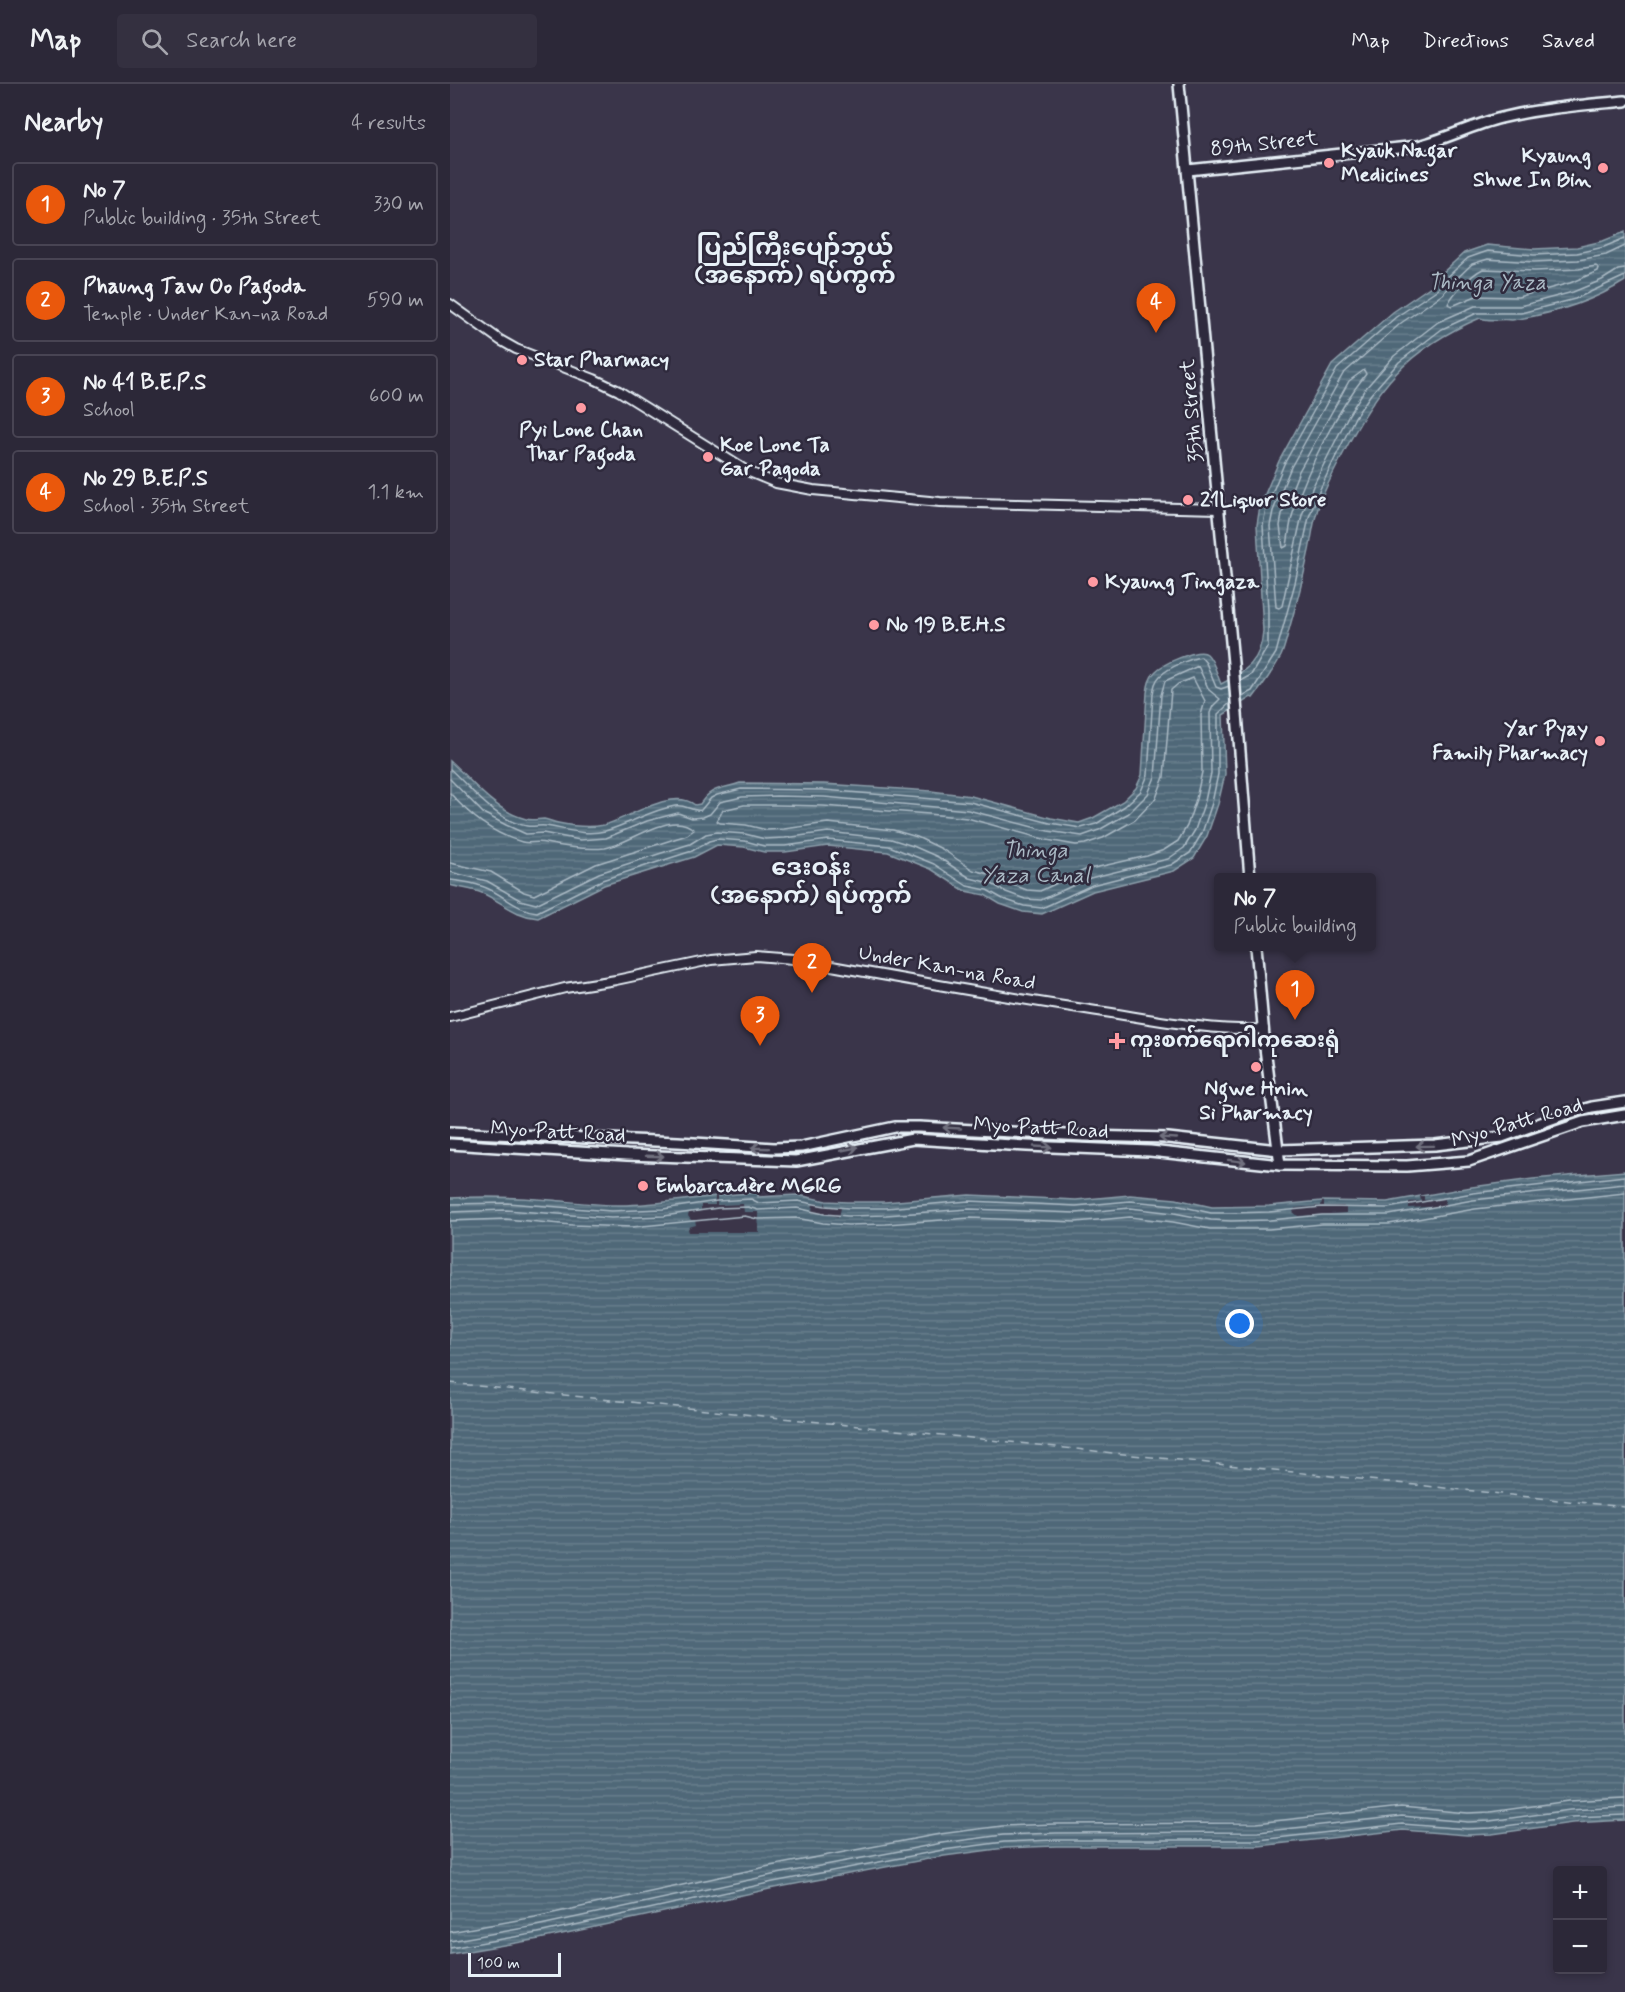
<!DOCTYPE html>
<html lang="en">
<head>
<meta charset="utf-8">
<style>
	:root { --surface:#2c2838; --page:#343040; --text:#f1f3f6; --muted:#a6a6ae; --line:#484453; --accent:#ea580c }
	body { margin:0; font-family:Mynerve,"Noto Sans Myanmar",sans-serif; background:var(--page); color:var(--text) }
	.controls { position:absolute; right:18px; bottom:18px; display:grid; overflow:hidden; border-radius:6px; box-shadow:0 3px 9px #0003 }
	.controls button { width:54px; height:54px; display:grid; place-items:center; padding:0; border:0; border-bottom:2px solid var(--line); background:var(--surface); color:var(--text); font:30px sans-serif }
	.scale { position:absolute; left:18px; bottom:15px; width:93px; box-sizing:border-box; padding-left:6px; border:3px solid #e8f1f8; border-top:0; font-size:16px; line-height:21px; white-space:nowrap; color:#e8f1f8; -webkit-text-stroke:4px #2f2a3d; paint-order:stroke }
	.you { position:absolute; left:790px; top:1240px; width:21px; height:21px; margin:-15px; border:4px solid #fff; border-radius:50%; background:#1a73e8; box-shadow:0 0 0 9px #1a73e833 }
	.badge { display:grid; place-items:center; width:39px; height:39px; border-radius:50%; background:var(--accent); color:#fff; font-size:20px; font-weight:700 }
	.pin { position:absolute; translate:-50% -50px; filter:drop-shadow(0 2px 3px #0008) }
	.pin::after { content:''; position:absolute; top:32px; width:21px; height:18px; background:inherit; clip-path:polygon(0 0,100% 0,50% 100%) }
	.popup { position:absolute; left:764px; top:789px; width:162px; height:78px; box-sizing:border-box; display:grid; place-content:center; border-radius:6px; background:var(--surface); filter:drop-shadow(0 2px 4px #0005); font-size:20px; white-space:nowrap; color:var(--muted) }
	.popup b { font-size:22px; color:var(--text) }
	.popup::after { content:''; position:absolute; left:50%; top:100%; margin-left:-12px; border:12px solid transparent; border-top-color:var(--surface) }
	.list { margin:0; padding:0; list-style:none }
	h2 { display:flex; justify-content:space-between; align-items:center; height:78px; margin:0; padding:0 24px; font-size:26px }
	h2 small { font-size:20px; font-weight:400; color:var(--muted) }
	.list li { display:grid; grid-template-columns:39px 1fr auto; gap:18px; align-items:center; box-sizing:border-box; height:84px; margin:0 12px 12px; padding:0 12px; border:2px solid var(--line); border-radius:6px }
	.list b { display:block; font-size:22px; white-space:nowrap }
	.list p { margin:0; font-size:20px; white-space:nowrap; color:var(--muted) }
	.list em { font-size:20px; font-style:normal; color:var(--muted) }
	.icon { flex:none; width:33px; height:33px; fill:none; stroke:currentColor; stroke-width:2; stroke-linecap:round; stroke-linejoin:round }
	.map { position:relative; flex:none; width:1175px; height:1908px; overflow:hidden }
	header { display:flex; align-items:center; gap:36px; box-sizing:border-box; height:84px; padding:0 30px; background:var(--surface); border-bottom:2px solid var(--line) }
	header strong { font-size:28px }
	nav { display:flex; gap:33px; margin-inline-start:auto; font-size:21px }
	.search { width:420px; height:54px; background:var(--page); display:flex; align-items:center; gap:15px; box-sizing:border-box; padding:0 21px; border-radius:6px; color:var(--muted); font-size:22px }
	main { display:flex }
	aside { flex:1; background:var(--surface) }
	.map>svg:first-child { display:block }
	.water { fill:url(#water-rules); stroke:#8c9fab; stroke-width:1.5 }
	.pier { fill:#3a354a }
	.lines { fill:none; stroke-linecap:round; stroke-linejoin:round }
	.shore { stroke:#abbac5; stroke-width:1.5 }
	.ferry { stroke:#abbac5; stroke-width:1.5; stroke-dasharray:8 6; stroke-linecap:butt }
	.tertiary-casing { stroke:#e8f1f8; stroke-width:12 }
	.secondary-casing { stroke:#e8f1f8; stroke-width:14 }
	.tertiary { stroke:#2f2a3d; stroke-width:8 }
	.secondary { stroke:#2f2a3d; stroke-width:9 }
	.oneway { stroke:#70707e }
	.poi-dot { fill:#ff9aa2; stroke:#2f2a3d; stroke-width:2 }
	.labels { text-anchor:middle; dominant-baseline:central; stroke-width:5; stroke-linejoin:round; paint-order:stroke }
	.street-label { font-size:21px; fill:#e8f1f8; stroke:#2f2a3d }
	.poi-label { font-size:21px; font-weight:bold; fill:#e8f1f8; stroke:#2f2a3d; text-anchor:start }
	.water-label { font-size:22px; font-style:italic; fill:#abbac5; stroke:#2f2a3d }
	.quarter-label { font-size:24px; font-weight:bold; fill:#e8f1f8; stroke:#2f2a3d }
</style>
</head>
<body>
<header>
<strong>Map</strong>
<div class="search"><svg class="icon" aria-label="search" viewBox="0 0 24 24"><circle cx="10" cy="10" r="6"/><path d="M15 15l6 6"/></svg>Search here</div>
<nav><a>Map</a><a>Directions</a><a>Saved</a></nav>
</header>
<main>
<aside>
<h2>Nearby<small>4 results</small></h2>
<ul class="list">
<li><span class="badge">1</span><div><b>No 7</b><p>Public building · 35th Street</p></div><em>330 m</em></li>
<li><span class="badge">2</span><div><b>Phaung Taw Oo Pagoda</b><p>Temple · Under Kan-na Road</p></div><em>590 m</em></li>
<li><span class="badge">3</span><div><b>No 41 B.E.P.S</b><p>School</p></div><em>600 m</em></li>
<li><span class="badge">4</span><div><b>No 29 B.E.P.S</b><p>School · 35th Street</p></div><em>1.1 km</em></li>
</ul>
</aside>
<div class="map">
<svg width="1175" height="1908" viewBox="0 0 1175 1908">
	<defs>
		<pattern id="water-rules" width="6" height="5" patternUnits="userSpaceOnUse" patternTransform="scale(1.5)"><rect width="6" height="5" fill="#4f6878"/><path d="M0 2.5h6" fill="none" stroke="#687e8c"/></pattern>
	</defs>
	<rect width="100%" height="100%" fill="#3a354a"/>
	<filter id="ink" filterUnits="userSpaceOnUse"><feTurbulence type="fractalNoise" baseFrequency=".0167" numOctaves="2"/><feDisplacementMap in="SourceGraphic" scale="12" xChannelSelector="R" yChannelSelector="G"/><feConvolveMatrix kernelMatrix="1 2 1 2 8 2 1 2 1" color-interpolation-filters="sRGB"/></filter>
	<g filter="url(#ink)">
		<g class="water">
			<path d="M1175 148V197C1142 218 1101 230 1062 236 1052 234 1040 238 1030 234 957 265 927 303 892 372 882 392 870 413 865 435 862 447 861 459 858 471 853 495 847 518 840 542 837 552 835 563 831 572 823 587 813 601 803 614L801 613 773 631 775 690 768 720 757 752 744 774 724 787 643 807 592 830 573 828 550 820 535 811 515 807 481 785 438 768 378 762 335 768H314L294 763 267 761 244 773 154 801 88 834C65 832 52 818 32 809 22 805 10 804 0 801V677C24 699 43 726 76 735 82 737 88 735 94 735 99 736 103 738 108 739 122 742 140 744 154 741 178 735 222 703 245 721L250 720C262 702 271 706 290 699L374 700 481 707 521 712 601 734 629 739 643 734 673 717 686 704 692 691 697 609C698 602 699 594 705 588 712 580 749 563 757 570 764 576 767 591 771 600 796 587 811 578 813 547L807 441 810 422 829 377 882 281 943 228 984 200 989 192 1014 169 1037 161 1084 165 1127 163 1153 157Z"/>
			<path d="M1175 1087V1736L1122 1739 1042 1750 1017 1751 953 1746 809 1762H606L555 1764 494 1772 324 1804 89 1855 0 1870V1114C34 1112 68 1113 101 1116 124 1118 147 1121 170 1121 216 1121 261 1110 308 1109V1113L348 1111 376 1117 397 1118H435L519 1111 626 1116 680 1111 726 1115 762 1123 819 1122 872 1117 937 1118 1022 1103 1083 1095Z"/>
		</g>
		<g class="pier">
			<polygon points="265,1111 267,1111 267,1121 293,1120 294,1128 308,1128 309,1148 239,1148 238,1145 239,1143 246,1141 245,1136 241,1136 238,1132 239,1129 251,1127 251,1121 265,1121"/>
			<polygon points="970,1112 974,1112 974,1116 995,1115 995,1122 959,1124 959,1118 971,1117"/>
			<polygon points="376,1117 376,1122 391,1124 389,1133 362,1128 363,1119 375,1121"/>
			<polygon points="872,1117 874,1117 874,1122 893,1122 896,1124 896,1129 848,1132 843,1128 845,1124 871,1122"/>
		</g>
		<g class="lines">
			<g class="shore">
				<polyline points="1175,162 1156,171 1128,176 1084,178 1038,175 1022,180 999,202 993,210 951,239 893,290 841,383 823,427 820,442 826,523 829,524 832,522 852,431 863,402 899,330 915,305 944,272 988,238 1025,222 1070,222 1123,208 1152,196 1168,186 1175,185"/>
				<path d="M1146 182 1149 184 1148 187 1120 199 1068 213 1026 212 1002 222 998 220C1003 209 1022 190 1033 185L1085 187 1129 185Z"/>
				<path d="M914 286 916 290C886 328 860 380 844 426 840 437 839 450 837 462L833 464 830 442 832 430 849 387 899 297Z"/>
				<polygon points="743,594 755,617 751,631 752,688 746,715 737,742 728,757 714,766 697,772 635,786 590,807 577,806 560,800 543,791 523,786 492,765 467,753 443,746 378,739 334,745 317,746 296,741 270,739 267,737 273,726 294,721 327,721 373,722 479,730 517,734 597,756 626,761 635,760 653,754 685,736 706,714 714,693 721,606 728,600"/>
				<polyline points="790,597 801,591 818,562 818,526 813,441 816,424 834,380 887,285 946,233 988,205 993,197 1018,174 1038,167 1084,171 1127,169 1154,163 1175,154"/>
				<polyline points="792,612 802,607 826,569 845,499 859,433 870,405 905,333 921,310 949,278 992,245 1027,229 1071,229 1125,215 1175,192"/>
				<path d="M0 685C23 706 44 736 77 742 83 743 90 741 96 742 115 745 135 752 155 747 180 740 200 726 225 722 236 720 241 728 251 726L261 714 267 711 291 705 374 706 520 718 600 739 631 744 646 740 675 722 691 707 698 691 703 610C704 603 705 597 710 592 719 583 739 575 751 573L756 579 766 603 771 605 779 602"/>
				<polyline points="0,695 33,729 56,741 76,750 93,749 130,756 156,754 197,737 228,729 242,734 253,733 260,730 270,718 292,713 327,712 374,713 518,726 598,747 632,752 649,746 679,729 698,710 705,693 711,611 715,597 748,582 759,606 770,615 763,622 760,629 761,689 755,717 745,746 734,764 718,775 640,794 591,816 575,815 556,808 540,799 520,794 488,773 463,762 441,755 378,748 335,754 315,755 295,750 267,748 256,750 240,760 149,789 86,820 70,816 37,797 0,788"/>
				<path d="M0 709C19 731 43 750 72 758 79 760 87 757 95 759 115 763 134 766 155 764 180 760 223 724 244 746L237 751 146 780 84 811 74 808 41 788 0 779"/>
				<path d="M0 796C11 797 24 799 34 803 53 810 66 826 87 828L152 796 242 767 259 757 267 755 295 757 314 762H335L378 756 439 762 484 780 517 802 537 806 553 815 574 822 592 824 642 801 721 781 740 769 752 749 762 719 768 690V630L780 619"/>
				<polyline points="0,1120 57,1119 161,1127 213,1125 267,1117 301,1115 309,1119 348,1117 375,1122 398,1124 436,1124 519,1117 626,1122 680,1117 725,1121 761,1129 781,1129 819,1128 872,1123 938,1124 1023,1109 1175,1092"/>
				<polyline points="0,1128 56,1126 161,1134 214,1132 268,1124 298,1123 308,1126 347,1124 374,1130 398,1132 436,1131 519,1125 626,1129 680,1124 724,1129 761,1136 781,1137 820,1136 872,1131 939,1131 1023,1116 1175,1100"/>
				<polyline points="0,1137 56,1135 122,1141 182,1143 295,1132 307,1135 346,1134 373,1139 398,1141 436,1140 520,1134 626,1138 680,1133 723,1138 760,1145 819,1145 872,1140 939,1140 1025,1125 1175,1109"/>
				<polyline points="0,1848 85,1833 320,1782 490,1750 552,1742 605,1740 807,1739 951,1723 1018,1729 1040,1728 1119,1717 1175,1714"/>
				<polyline points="0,1857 86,1842 322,1791 492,1759 553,1751 606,1749 808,1748 952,1732 1018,1738 1040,1737 1120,1726 1175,1723"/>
				<polyline points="0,1864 88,1849 323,1798 493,1766 554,1758 606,1756 808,1756 952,1740 1017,1745 1041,1744 1121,1733 1175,1731"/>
			</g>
			<polyline class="ferry" points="0,1299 1175,1423"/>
			<g class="tertiary-casing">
				<g id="tertiary">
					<polyline points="0,220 50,256 66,265 144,295 169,307 297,387 326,399 363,406 490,418 769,425"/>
					<path d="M0 933 115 904 166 896 261 876 306 872 343 875C447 894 551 913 655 928 707 936 761 947 814 945"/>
				</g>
			</g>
			<g class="secondary-casing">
				<g id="secondary">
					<polyline points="729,0 783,579 800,794"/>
					<path d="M738 86 968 62C996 55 1022 41 1051 34 1091 24 1134 21 1175 17"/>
					<polyline points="806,862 815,964 830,1081"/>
					<polyline points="0,1048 228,1058 324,1064 351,1063 445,1043 469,1043 634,1052 718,1054 829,1066 985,1061 1052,1053 1113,1031 1142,1023 1175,1018"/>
					<polyline points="0,1060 177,1071 346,1077 463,1055 577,1062 700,1067 830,1081 957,1082 1019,1077 1133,1038 1175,1031"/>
				</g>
			</g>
			<use href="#tertiary" class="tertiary"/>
			<use href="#secondary" class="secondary"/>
		</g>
		<defs><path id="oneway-shaft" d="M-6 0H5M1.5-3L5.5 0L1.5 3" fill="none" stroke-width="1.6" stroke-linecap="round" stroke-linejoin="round" transform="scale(1.5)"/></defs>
		<g class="oneway">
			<use href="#oneway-shaft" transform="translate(502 1044) rotate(-177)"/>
			<use href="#oneway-shaft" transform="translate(718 1054) rotate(-177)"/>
			<use href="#oneway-shaft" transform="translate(975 1062) rotate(179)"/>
			<use href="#oneway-shaft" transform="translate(593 1063) rotate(3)"/>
			<use href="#oneway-shaft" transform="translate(310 1064) rotate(-178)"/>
			<use href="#oneway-shaft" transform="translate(399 1065) rotate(-11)"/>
			<use href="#oneway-shaft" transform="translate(205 1072) rotate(2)"/>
			<use href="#oneway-shaft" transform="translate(787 1077) rotate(7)"/>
		</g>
	</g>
	<g class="poi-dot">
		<circle cx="879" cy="79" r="6"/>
		<circle cx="1153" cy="84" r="6"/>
		<circle cx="72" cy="276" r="6"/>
		<circle cx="131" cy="324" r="6"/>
		<circle cx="258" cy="373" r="6"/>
		<circle cx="738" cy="416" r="6"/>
		<circle cx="643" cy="498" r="6"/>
		<circle cx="424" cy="541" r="6"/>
		<circle cx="1150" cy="657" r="6"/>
		<path d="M664 948h6v6h6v6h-6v6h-6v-6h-6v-6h6z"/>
		<circle cx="806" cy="983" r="6"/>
		<circle cx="193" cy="1102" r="6"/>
	</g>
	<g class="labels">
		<g class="street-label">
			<text transform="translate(814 60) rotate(-6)">89th Street</text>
			<text transform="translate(742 327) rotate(-95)">35th Street</text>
			<text transform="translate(497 884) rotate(10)">Under Kan-na Road</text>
			<text transform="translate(1067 1039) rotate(-16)">Myo Patt Road</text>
			<text transform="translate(591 1044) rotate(3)">Myo Patt Road</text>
			<text transform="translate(108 1048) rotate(3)">Myo Patt Road</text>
		</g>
		<g class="poi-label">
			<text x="891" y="67">Kyauk Nagar<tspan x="891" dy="24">Medicines</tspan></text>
			<text x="1141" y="72" text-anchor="end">Kyaung<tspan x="1141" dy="24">Shwe In Bin</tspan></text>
			<text x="84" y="276">Star Pharmacy</text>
			<text x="131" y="346" text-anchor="middle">Pyi Lone Chan<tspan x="131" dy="24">Thar Pagoda</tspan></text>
			<text x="270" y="361">Koe Lone Ta<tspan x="270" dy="24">Gar Pagoda</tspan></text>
			<text x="750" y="416">21Liquor Store</text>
			<text x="655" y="498">Kyaung Tingaza</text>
			<text x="436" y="541">No 19 B.E.H.S</text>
			<text x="1138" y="645" text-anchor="end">Yar Pyay<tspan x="1138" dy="24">Family Pharmacy</tspan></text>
			<text x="680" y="957">ကူးစက်ရောဂါကုဆေးရုံ</text>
			<text x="806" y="1005" text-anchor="middle">Ngwe Hnin<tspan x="806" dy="24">Si Pharmacy</tspan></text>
			<text x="205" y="1102">Embarcadère MGRG</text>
		</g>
		<g class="water-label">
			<text x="1037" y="199">Thinga Yaza</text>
			<text x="585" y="767">Thinga<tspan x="585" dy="25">Yaza Canal</tspan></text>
		</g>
		<g class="quarter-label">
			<text x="345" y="164">ပြည်ကြီးပျော်ဘွယ်<tspan x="345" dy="28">(အနောက်) ရပ်ကွက်</tspan></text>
			<text x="361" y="784">ဒေးဝန်း<tspan x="361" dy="28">(အနောက်) ရပ်ကွက်</tspan></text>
		</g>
	</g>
</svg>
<div class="controls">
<button>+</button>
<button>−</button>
</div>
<div class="scale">100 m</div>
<div class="you"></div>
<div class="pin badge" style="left:845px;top:936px">1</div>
<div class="popup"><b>No 7</b>Public building</div>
<div class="pin badge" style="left:362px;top:909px">2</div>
<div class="pin badge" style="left:310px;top:962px">3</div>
<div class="pin badge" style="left:706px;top:249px">4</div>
</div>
</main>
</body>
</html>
